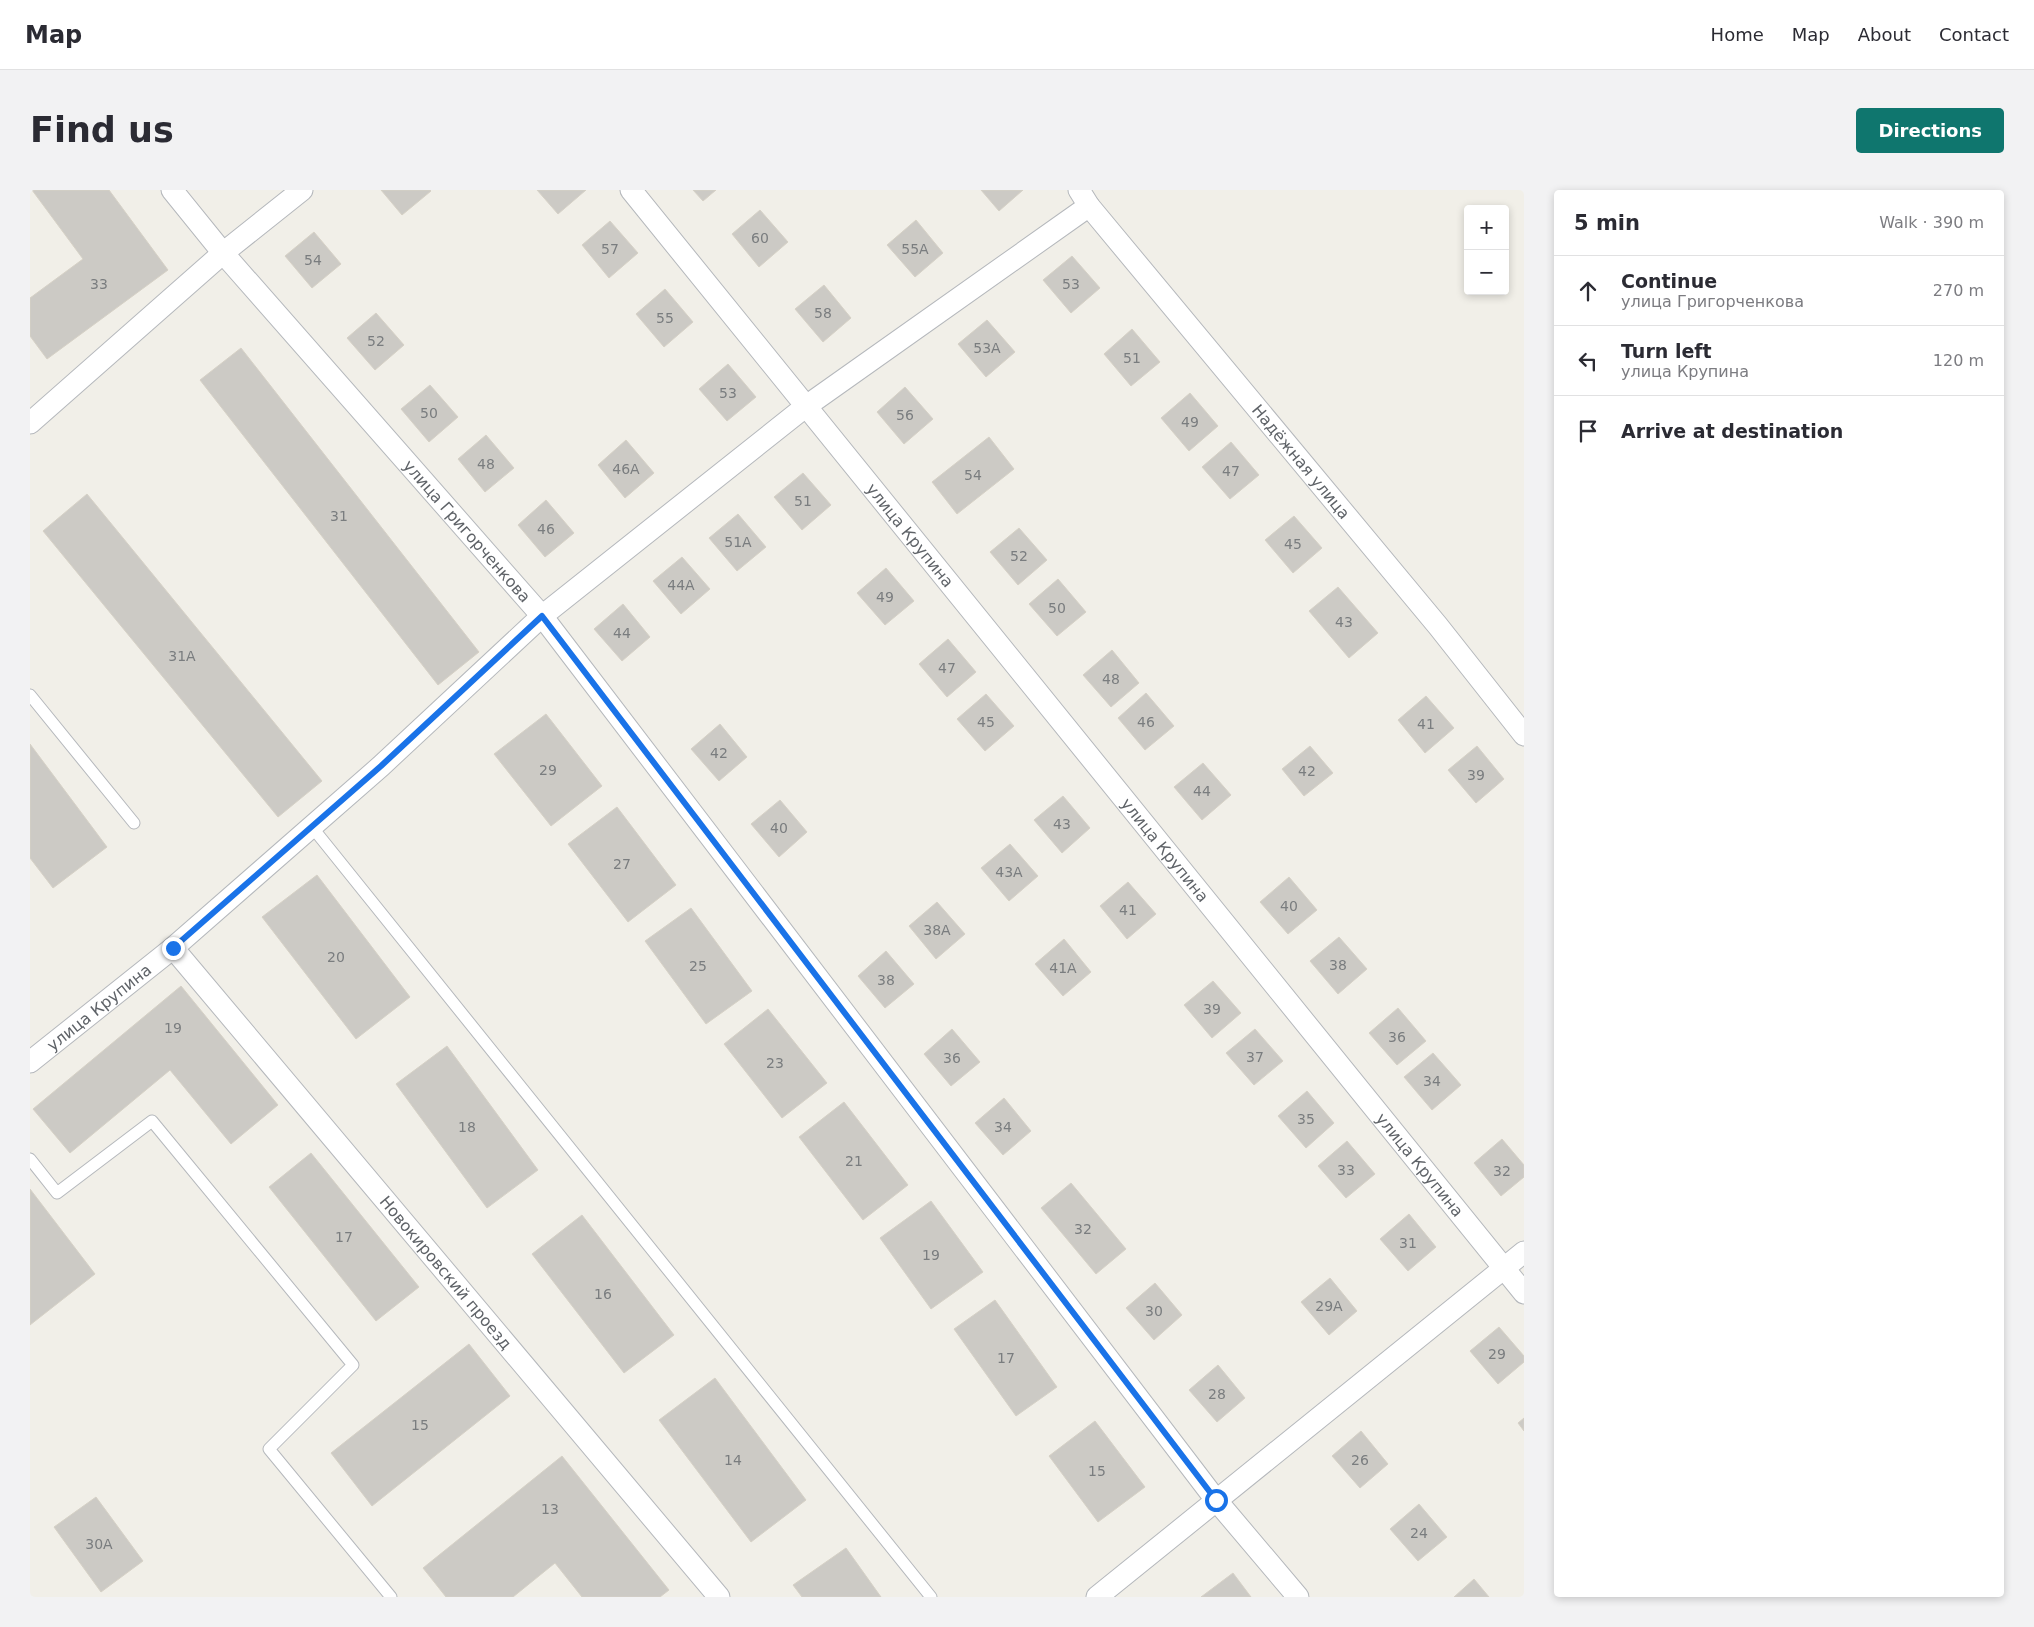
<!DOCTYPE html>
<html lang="en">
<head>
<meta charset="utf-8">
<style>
	:root { --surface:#fff; --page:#f2f2f3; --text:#2b2b33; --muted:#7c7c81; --line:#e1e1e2; --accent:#0f766e }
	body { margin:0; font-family:"DejaVu Sans",sans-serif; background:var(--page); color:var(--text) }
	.controls { position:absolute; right:15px; top:15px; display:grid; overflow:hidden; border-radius:5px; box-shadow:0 2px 8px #0003 }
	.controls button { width:45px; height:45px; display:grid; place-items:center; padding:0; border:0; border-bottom:1px solid var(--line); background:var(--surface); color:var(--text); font:25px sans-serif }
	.stop { position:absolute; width:15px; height:15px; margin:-11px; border:4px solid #1a73e8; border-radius:50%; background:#fff }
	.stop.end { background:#1a73e8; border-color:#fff; box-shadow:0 1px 5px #0008 }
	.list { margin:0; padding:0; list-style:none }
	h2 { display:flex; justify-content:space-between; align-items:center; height:65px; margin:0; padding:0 20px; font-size:21px }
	h2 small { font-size:16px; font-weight:400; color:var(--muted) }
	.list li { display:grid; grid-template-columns:32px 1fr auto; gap:15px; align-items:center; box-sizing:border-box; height:70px; padding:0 20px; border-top:1px solid var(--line) }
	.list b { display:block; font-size:19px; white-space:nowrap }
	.list p { margin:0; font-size:16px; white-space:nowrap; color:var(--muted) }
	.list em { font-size:16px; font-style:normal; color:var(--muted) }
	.icon { flex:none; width:28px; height:28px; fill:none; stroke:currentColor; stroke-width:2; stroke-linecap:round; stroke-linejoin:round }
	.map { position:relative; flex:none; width:1494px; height:1407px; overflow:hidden; border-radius:5px }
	header { display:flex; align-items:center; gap:30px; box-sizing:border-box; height:70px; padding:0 25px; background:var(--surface); border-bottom:1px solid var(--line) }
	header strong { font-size:24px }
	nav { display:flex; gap:28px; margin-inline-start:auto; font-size:18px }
	.intro { display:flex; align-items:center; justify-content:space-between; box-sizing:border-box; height:120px; padding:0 30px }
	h1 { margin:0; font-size:35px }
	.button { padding:12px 22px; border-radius:5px; background:var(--accent); color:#fff; font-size:18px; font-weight:700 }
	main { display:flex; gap:30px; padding:0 30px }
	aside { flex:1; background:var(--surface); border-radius:5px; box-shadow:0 2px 8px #0003 }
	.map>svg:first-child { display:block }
	.building { fill:#cccac5; stroke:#d6d1c6 }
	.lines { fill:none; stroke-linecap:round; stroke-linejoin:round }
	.service-casing { stroke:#b5b8bc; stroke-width:13 }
	.minor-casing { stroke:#b5b8bc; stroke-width:23 }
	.service { stroke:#fff; stroke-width:11 }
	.minor { stroke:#fff; stroke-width:21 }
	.route { stroke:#1a73e8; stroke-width:6 }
	.labels { text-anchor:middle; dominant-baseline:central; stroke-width:4.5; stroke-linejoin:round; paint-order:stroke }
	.number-label { font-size:14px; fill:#7a7d7f }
	.street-label { font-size:16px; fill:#5f6368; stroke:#fff }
</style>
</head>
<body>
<header>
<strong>Map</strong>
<nav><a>Home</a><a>Map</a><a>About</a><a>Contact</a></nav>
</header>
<div class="intro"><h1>Find us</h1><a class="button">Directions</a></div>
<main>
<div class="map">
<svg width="1494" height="1407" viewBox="0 0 1494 1407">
	<rect width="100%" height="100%" fill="#f1efe8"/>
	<g class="building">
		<polygon points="2,0 79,0 138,80 17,169 0,146 0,108 53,69"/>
		<polygon points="351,0 400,0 401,1 372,25"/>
		<polygon points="507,0 556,0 528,24"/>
		<polygon points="663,0 686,0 673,11"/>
		<polygon points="951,0 993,0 969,21"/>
		<polygon points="730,20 758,52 729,77 702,44"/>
		<polygon points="886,30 913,63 885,87 857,55"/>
		<polygon points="580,31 608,63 579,88 552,55"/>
		<polygon points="284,42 311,74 282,98 255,66"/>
		<polygon points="1042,66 1070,98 1041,123 1013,90"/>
		<polygon points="794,95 821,128 793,152 765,119"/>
		<polygon points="635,99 663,132 634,157 606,124"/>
		<polygon points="346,123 374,155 345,180 317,148"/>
		<polygon points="957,130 985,162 956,187 928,154"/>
		<polygon points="1102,139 1130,172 1101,196 1074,164"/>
		<polygon points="211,158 449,462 408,495 170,190"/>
		<polygon points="698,174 726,207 697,231 669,199"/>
		<polygon points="400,195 428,227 399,252 371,219"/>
		<polygon points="875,197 903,229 874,254 847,222"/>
		<polygon points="1160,203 1188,236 1159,261 1131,228"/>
		<polygon points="456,245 484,278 455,302 428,269"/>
		<polygon points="959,247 984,279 927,324 902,292"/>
		<polygon points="596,250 624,283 595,308 568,275"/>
		<polygon points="1201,252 1229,285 1200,309 1172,277"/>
		<polygon points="773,283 801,315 772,340 744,307"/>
		<polygon points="57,304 292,591 248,627 13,341"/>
		<polygon points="516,310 544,343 515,367 488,335"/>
		<polygon points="708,324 736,357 707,381 679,348"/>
		<polygon points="1264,326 1292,358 1263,383 1235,350"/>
		<polygon points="989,338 1017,370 988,395 960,362"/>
		<polygon points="652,367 680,399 651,424 623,391"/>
		<polygon points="856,378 884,411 855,435 827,403"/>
		<polygon points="1028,389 1056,422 1027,446 999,414"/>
		<polygon points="1308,397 1348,443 1319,468 1279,421"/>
		<polygon points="593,414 620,447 592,471 564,439"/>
		<polygon points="918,449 946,482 917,507 889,474"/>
		<polygon points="1082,460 1109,493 1081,517 1053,485"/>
		<polygon points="1116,503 1144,536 1115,560 1088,528"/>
		<polygon points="956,504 984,536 955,561 927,529"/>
		<polygon points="1396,506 1424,538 1395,563 1368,530"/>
		<polygon points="516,524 572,596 521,636 464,564"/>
		<polygon points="690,534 717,567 689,591 661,559"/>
		<polygon points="0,554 77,657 23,698 0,668"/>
		<polygon points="1280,556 1303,583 1274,606 1252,579"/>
		<polygon points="1447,556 1474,589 1446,613 1418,580"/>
		<polygon points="1173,573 1201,605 1172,630 1144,597"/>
		<polygon points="1033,606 1060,638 1032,663 1004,630"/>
		<polygon points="750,610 777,642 749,667 721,634"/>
		<polygon points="587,617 646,695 598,732 538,654"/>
		<polygon points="980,654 1008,686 979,711 951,678"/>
		<polygon points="287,685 380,807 326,849 232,727"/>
		<polygon points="1259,687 1287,720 1258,744 1230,712"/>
		<polygon points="1098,692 1126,724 1097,749 1070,716"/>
		<polygon points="907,712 935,744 906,769 879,736"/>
		<polygon points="661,718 722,801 676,834 615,751"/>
		<polygon points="1309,747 1337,779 1308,804 1280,771"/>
		<polygon points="1034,749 1061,782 1033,806 1005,774"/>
		<polygon points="856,761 884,794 855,818 828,786"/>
		<polygon points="1183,791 1211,823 1182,848 1154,815"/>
		<polygon points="151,796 248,915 201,954 140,880 40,963 3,919"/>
		<polygon points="1368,818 1396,851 1367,875 1339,843"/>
		<polygon points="738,819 797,893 752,928 694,854"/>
		<polygon points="922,839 950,872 921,896 894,864"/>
		<polygon points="1225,839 1253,871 1224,895 1196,863"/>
		<polygon points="417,856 508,980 457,1018 366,894"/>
		<polygon points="1403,863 1431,895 1402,920 1374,887"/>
		<polygon points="1277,901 1304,933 1276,958 1248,926"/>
		<polygon points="974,908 1001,941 973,965 945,933"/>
		<polygon points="814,912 878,995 833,1030 769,947"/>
		<polygon points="1472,949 1494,975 1494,987 1471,1006 1444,973"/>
		<polygon points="1317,951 1345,984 1316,1008 1288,976"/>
		<polygon points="281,963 389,1097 346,1131 239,997"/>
		<polygon points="1041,993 1096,1059 1066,1084 1011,1018"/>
		<polygon points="0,999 65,1084 0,1135"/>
		<polygon points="901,1011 953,1082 901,1119 850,1048"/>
		<polygon points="1379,1024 1406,1057 1378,1081 1350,1049"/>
		<polygon points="552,1025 644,1145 594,1183 502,1064"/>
		<polygon points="1300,1088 1327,1121 1299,1145 1271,1112"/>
		<polygon points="1125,1093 1152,1125 1124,1150 1096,1118"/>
		<polygon points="965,1110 1027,1197 986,1226 924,1139"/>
		<polygon points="1469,1137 1494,1166 1494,1172 1468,1194 1440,1161"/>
		<polygon points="439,1154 480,1206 342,1316 301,1263"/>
		<polygon points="1188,1175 1215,1208 1187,1232 1159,1200"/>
		<polygon points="685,1188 776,1310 721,1352 629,1230"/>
		<polygon points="1494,1228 1494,1241 1488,1233"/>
		<polygon points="1065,1231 1115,1297 1068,1332 1019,1266"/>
		<polygon points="1331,1241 1358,1274 1330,1298 1302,1266"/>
		<polygon points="532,1266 639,1400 630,1407 552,1407 525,1373 483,1407 416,1407 393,1378"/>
		<polygon points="66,1307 113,1371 71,1402 24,1337"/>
		<polygon points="1389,1314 1417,1347 1388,1371 1360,1339"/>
		<polygon points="816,1358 851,1407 772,1407 763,1395"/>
		<polygon points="1203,1383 1221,1407 1171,1407"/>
		<polygon points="1444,1389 1459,1407 1424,1407"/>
	</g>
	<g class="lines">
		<g class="service-casing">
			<g id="service">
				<polyline points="0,505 104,633"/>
				<polyline points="282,637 901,1407"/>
				<polyline points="0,969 27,1003 122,931 323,1175 239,1259 361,1407"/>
			</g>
		</g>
		<g class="minor-casing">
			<g id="minor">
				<path id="s1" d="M142 0 193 63 512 426 1186 1310 1268 1407"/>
				<path id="s2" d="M601 0 1494 1103"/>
				<path id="s3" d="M1049 0 1059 16 1408 436 1494 545"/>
				<polyline points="0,233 193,63 272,0"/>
				<path id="s4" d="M143 758 689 1407"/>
				<path id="s5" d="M0 872 143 758 351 576 512 426 775 217 1059 16"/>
				<polyline points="1067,1407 1494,1062"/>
			</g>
		</g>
		<use href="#service" class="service"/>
		<use href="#minor" class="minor"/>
	</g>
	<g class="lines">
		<polyline class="route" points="143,758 351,576 512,426 1186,1310"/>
	</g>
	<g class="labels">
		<g class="number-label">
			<text x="730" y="48">60</text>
			<text x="580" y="59">57</text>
			<text x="885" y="59">55А</text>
			<text x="283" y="70">54</text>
			<text x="69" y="94">33</text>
			<text x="1041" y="94">53</text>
			<text x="793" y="123">58</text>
			<text x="635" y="128">55</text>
			<text x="346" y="151">52</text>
			<text x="957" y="158">53А</text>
			<text x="1102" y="168">51</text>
			<text x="698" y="203">53</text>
			<text x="399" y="223">50</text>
			<text x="875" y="225">56</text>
			<text x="1160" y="232">49</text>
			<text x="456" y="274">48</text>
			<text x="596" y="279">46А</text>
			<text x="1201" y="281">47</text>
			<text x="943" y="285">54</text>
			<text x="773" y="311">51</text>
			<text x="309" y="326">31</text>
			<text x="516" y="339">46</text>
			<text x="708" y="352">51А</text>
			<text x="1263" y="354">45</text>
			<text x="989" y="366">52</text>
			<text x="651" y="395">44А</text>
			<text x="855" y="407">49</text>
			<text x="1027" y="418">50</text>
			<text x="1314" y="432">43</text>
			<text x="592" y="443">44</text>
			<text x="152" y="466">31А</text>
			<text x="917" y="478">47</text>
			<text x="1081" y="489">48</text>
			<text x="956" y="532">45</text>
			<text x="1116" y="532">46</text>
			<text x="1396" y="534">41</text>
			<text x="689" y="563">42</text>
			<text x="518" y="580">29</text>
			<text x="1277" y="581">42</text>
			<text x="1446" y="585">39</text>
			<text x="1172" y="601">44</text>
			<text x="1032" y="634">43</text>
			<text x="749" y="638">40</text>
			<text x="592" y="674">27</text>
			<text x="979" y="682">43А</text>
			<text x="1259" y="716">40</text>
			<text x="1098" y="720">41</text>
			<text x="907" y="740">38А</text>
			<text x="306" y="767">20</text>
			<text x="1308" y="775">38</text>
			<text x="668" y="776">25</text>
			<text x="1033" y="778">41А</text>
			<text x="856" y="790">38</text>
			<text x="1182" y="819">39</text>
			<text x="143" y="838">19</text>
			<text x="1367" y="847">36</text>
			<text x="1225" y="867">37</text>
			<text x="922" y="868">36</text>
			<text x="745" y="873">23</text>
			<text x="1402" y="891">34</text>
			<text x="1276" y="929">35</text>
			<text x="437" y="937">18</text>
			<text x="973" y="937">34</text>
			<text x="824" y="971">21</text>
			<text x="1316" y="980">33</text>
			<text x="1472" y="981">32</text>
			<text x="1053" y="1039">32</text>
			<text x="314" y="1047">17</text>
			<text x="1378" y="1053">31</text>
			<text x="901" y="1065">19</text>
			<text x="573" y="1104">16</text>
			<text x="1299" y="1116">29А</text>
			<text x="1124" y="1121">30</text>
			<text x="1467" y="1164">29</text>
			<text x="976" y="1168">17</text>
			<text x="1187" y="1204">28</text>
			<text x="390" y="1235">15</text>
			<text x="703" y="1270">14</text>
			<text x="1330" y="1270">26</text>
			<text x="1067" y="1281">15</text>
			<text x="520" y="1319">13</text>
			<text x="1389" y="1343">24</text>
			<text x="69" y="1354">30А</text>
		</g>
		<g class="street-label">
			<text stroke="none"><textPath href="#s3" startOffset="351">Надёжная улица</textPath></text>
			<text stroke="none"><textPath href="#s1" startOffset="451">улица Григорченкова</textPath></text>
			<text stroke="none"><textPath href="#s2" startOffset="444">улица Крупина</textPath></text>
			<text stroke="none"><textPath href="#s2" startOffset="849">улица Крупина</textPath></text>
			<text stroke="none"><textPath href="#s5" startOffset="88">улица Крупина</textPath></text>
			<text stroke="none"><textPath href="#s2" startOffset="1254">улица Крупина</textPath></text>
			<text stroke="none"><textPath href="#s4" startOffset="424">Новокировский проезд</textPath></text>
		</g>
	</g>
</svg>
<div class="controls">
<button>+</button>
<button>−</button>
</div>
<div class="stop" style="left:1186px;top:1310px"></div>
<div class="stop end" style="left:143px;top:758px"></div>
</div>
<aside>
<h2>5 min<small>Walk · 390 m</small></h2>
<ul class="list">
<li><svg class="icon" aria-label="ahead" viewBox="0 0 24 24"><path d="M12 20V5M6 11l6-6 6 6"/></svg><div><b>Continue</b><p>улица Григорченкова</p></div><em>270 m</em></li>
<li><svg class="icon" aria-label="left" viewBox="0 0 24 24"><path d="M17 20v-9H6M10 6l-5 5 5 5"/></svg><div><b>Turn left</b><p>улица Крупина</p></div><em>120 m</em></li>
<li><svg class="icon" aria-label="arrive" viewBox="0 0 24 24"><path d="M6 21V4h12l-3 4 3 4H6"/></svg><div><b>Arrive at destination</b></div></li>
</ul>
</aside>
</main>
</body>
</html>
